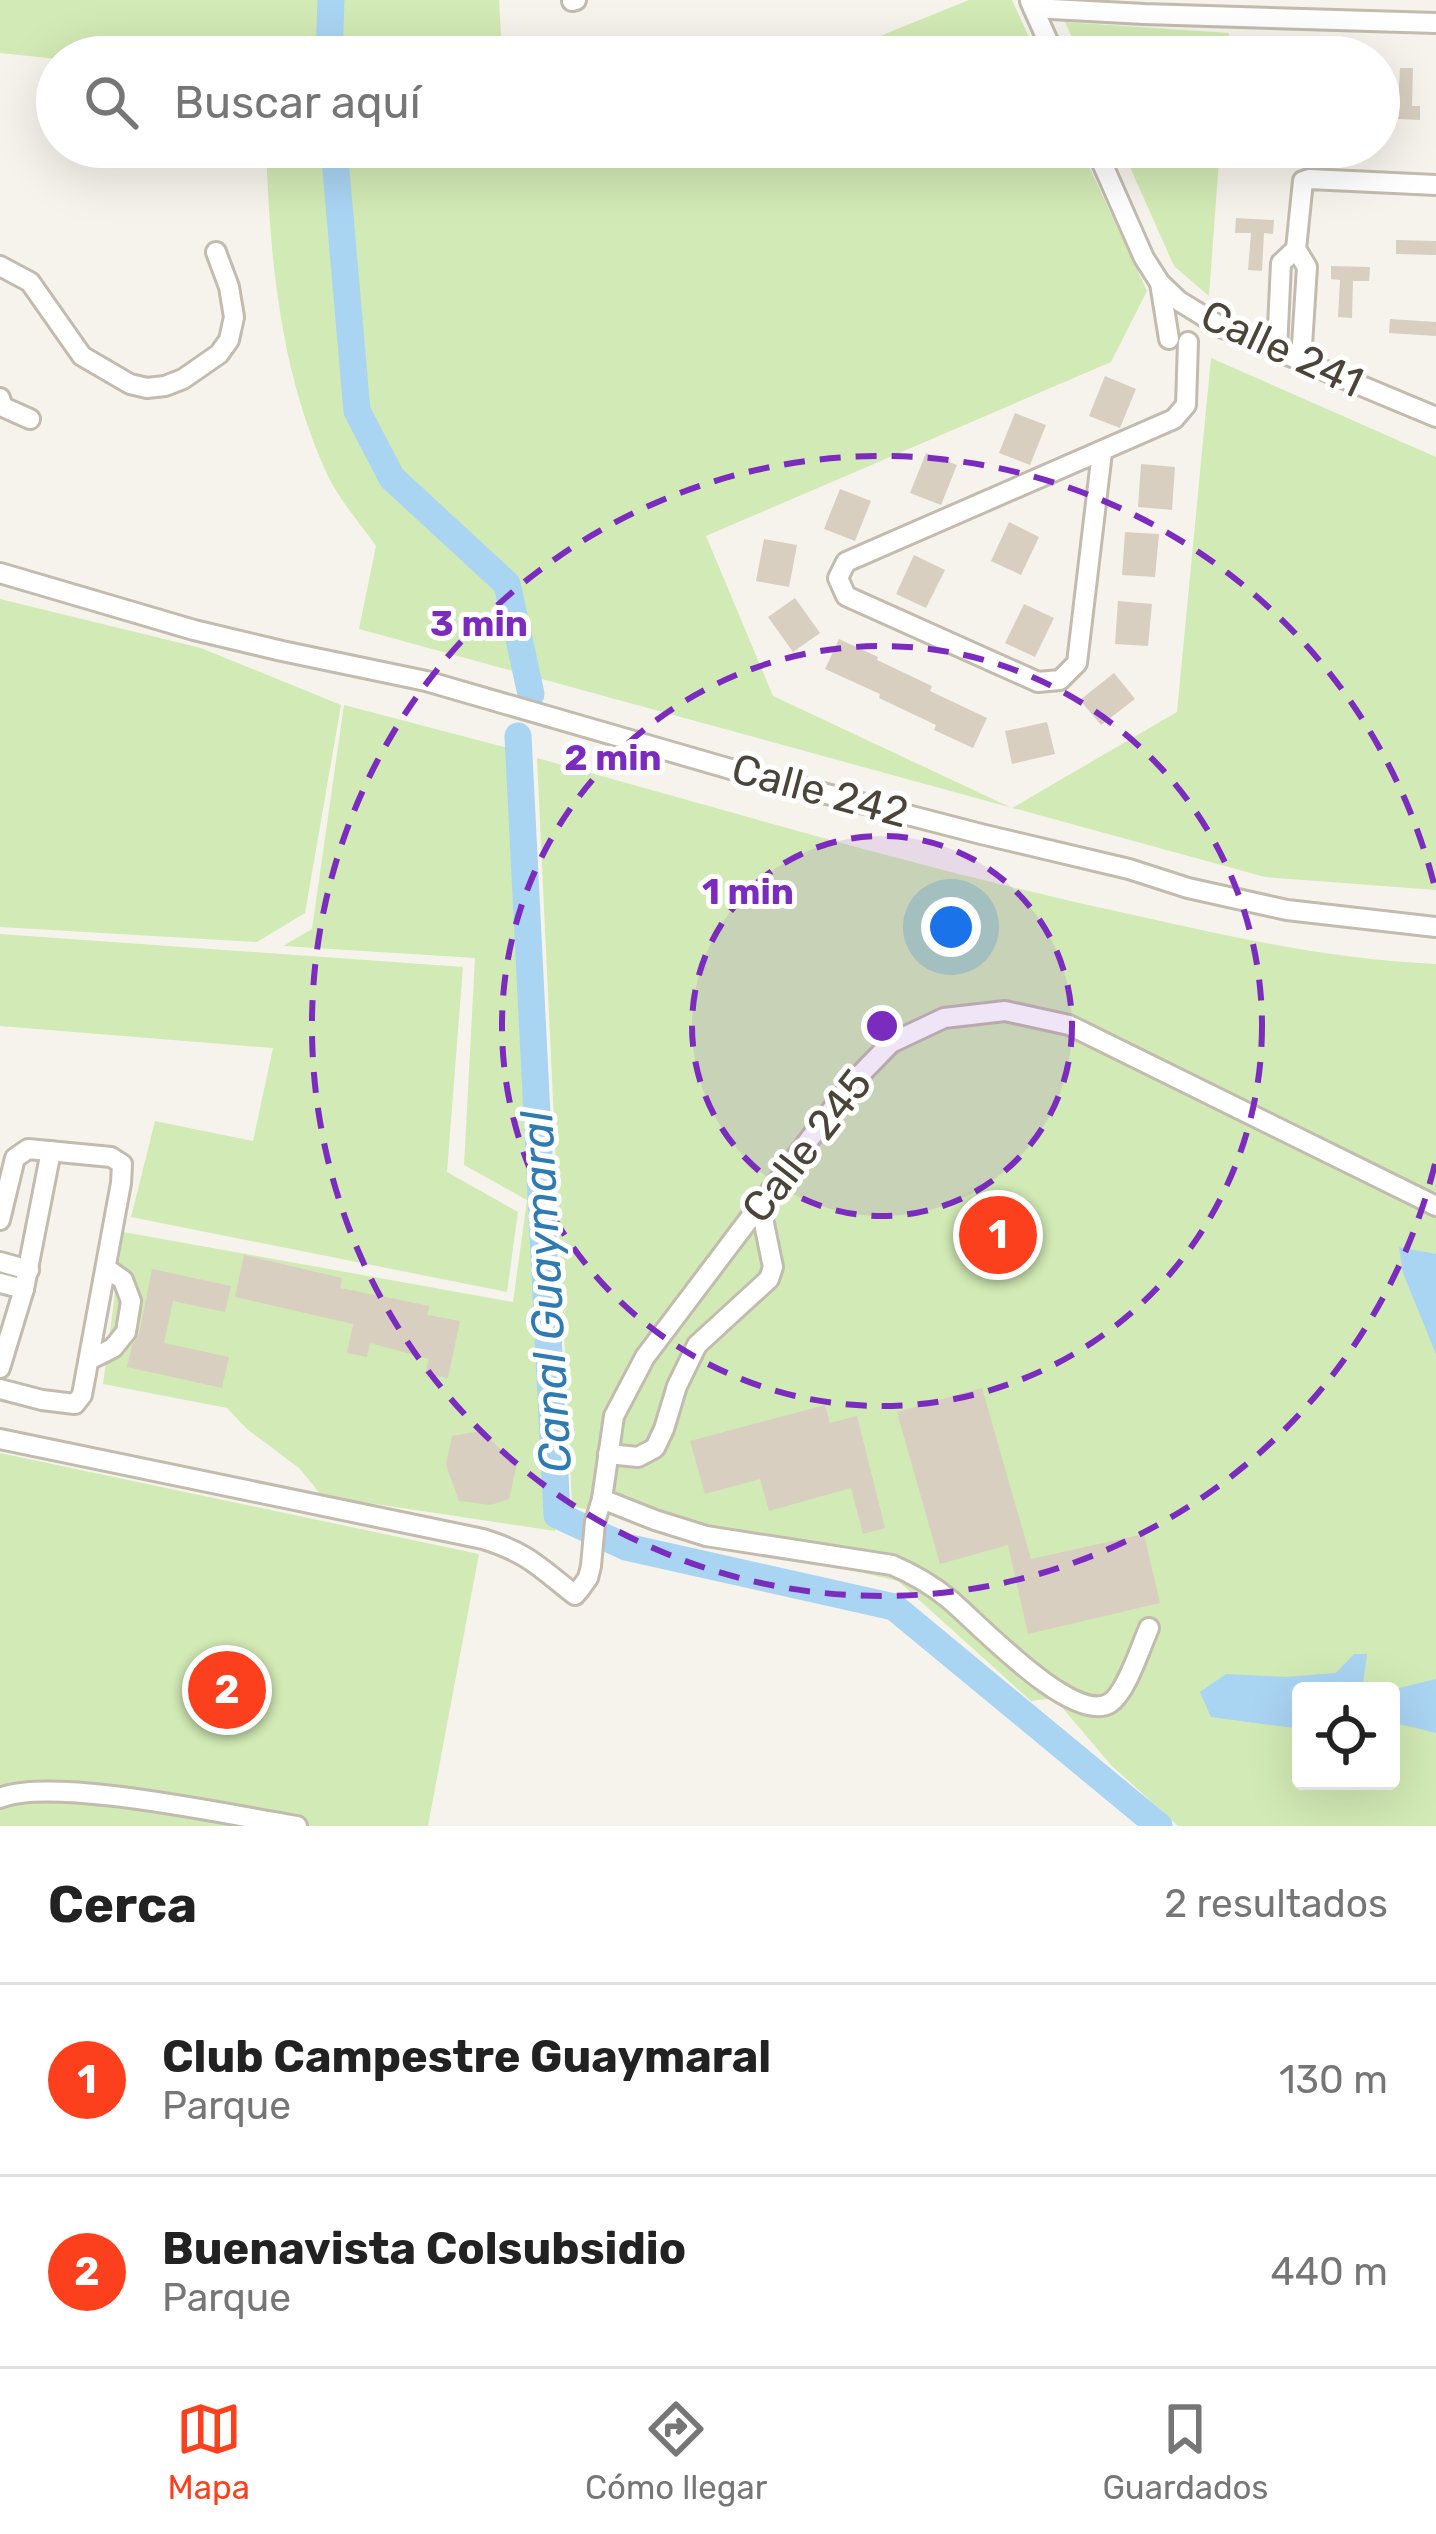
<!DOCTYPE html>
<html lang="es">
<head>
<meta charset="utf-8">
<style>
	:root { --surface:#fff; --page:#f2f2f2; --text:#222; --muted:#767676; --line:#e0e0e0; --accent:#fc3f1d }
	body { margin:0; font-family:Rubik,sans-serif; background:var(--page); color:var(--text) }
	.controls { position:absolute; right:36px; bottom:36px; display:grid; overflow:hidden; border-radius:12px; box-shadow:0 12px 48px #0002 }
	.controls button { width:108px; height:108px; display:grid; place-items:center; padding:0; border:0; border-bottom:3px solid var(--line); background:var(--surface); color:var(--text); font:60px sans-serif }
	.you { position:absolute; left:951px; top:927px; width:42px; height:42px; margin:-30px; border:9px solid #fff; border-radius:50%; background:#1a73e8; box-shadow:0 0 0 18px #1a73e833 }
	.badge { display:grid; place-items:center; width:78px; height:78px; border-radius:50%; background:var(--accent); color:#fff; font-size:39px; font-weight:700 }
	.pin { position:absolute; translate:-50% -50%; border:6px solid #fff; box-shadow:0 3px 12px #0006 }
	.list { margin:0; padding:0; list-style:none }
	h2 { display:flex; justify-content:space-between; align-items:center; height:156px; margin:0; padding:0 48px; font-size:51px }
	h2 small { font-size:39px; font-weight:400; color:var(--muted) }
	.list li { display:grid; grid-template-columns:78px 1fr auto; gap:36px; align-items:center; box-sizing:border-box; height:192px; padding:0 48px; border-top:3px solid var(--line) }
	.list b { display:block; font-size:45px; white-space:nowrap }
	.list p { margin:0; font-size:39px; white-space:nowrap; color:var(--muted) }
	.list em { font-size:39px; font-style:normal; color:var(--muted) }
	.icon { flex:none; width:66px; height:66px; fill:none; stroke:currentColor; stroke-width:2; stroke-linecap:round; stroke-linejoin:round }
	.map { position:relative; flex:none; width:1436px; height:1826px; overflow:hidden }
	.search { position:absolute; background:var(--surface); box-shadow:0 12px 48px #0002; left:36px; right:36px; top:36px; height:132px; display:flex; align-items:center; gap:30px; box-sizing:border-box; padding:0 42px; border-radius:66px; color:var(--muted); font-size:45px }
	.sheet { height:540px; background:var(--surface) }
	nav { display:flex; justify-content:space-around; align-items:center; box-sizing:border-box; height:168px; border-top:3px solid var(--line); background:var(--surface); font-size:33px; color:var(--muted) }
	nav a { display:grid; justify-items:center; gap:6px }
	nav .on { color:var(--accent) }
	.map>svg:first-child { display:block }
	.green { fill:#d2eab5; fill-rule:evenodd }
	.water { fill:#a9d4f2 }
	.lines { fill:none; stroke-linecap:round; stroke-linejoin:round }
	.river { stroke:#a9d4f2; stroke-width:27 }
	.building { fill:#d8cfc1 }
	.minor-casing { stroke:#c2bbae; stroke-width:24 }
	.minor { stroke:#fff; stroke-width:18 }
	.ring { fill:none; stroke:#7b2cbf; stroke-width:6; stroke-dasharray:21 15 }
	.labels { text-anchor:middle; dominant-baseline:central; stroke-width:10; stroke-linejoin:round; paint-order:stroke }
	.street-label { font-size:42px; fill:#4b4439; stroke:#fff }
	.water-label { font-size:45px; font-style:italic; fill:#2e7ab2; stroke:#fff }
	.centre { fill:#7b2cbf; stroke:#fff; stroke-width:6 }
	.ring-label { font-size:36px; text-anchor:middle; font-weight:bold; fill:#7b2cbf; stroke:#fff; stroke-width:10; stroke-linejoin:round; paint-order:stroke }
</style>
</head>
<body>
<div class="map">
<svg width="1436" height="1826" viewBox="0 0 1436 1826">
	<rect width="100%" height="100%" fill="#f6f3ec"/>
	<g class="green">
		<polygon points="0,0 499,0 502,50 506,57 57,57 57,59 0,53"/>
		<polygon points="969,0 1012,0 1038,57 828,57"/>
		<polygon points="1065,22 1229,33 1227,57 1081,57"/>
		<path d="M266 147H548L558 165 603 147H1080L1147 291 1111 362 706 536 773 696 1012 808 1177 712 1211 358 1436 457V890L1265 877 359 629 376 546C360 523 340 501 328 476 280 372 270 260 266 147Z"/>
		<polygon points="1121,147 1220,147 1209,296 1174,266"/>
		<polygon points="0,599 201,648 341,705 305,913 257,942 0,927"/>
		<polygon points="344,705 527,753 555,1531 322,1496 299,1468 247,1429 227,1408 103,1384 123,1232 513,1302 527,1200 464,1165 475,958 283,946 312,929"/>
		<path d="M537 758C737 813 936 873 1138 916 1236 938 1335 960 1436 964V1826H1178L1111 1765 1054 1698 1031 1701 898 1581 572 1506ZM1301 1691H1391V1781H1301Z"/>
		<polygon points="0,934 463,967 447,1172 518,1212 507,1292 131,1217 155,1121 253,1141 273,1048 0,1026"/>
		<polygon points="0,1453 479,1554 428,1826 0,1826"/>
	</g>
	<g class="water">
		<polygon points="1399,1247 1436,1254 1436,1354 1403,1273"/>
		<polygon points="1354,1654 1367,1654 1362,1691 1301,1691 1301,1729 1211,1717 1200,1692 1226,1674 1286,1677 1336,1673"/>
		<polygon points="1436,1679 1436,1733 1391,1722 1391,1691 1387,1691"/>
	</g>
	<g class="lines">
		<g class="river">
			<polyline points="329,57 331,0"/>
			<polyline points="334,147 357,411 392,478 507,584 531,694"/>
			<polyline points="518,736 557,1515 626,1547 894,1607 1159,1826"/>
		</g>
	</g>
	<g class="building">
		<polygon points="1400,68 1413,68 1412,106 1420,106 1420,120 1381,118 1382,103 1398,104"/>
		<polygon points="1236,218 1274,220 1273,234 1264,233 1262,271 1248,270 1251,233 1235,233"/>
		<polygon points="1396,240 1436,241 1436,255 1396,254"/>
		<polygon points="1331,266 1370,267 1369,281 1353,281 1352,318 1338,317 1340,280 1331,279"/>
		<polygon points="1390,319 1436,322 1436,336 1389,333"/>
		<polygon points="1105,376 1136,389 1120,428 1089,416"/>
		<polygon points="1015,413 1046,425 1030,465 999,453"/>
		<polygon points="926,453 957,465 941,505 910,493"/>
		<polygon points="1141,464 1175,467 1172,510 1138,507"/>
		<polygon points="840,489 871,501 855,541 824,529"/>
		<polygon points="1009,522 1039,537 1021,575 991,561"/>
		<polygon points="1125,532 1159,534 1155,577 1122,575"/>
		<polygon points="764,539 797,545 789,587 756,581"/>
		<polygon points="914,555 945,570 926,608 896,594"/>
		<polygon points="795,598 820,633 793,652 768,617"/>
		<polygon points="1118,601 1152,604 1148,646 1115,644"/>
		<polygon points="1024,604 1054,618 1035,657 1005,643"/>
		<polygon points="839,639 878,657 877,660 932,686 930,691 987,718 973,748 934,730 936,725 879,698 880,694 825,669"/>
		<polygon points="1114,673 1135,699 1101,725 1080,700"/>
		<polygon points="1047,722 1055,754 1012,764 1005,731"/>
		<polygon points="244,1255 342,1278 340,1288 430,1306 427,1315 460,1321 448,1378 425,1374 429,1359 370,1343 367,1357 347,1353 353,1324 235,1297"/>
		<polygon points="152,1269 231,1286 225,1312 173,1301 164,1343 229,1357 222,1388 127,1367 132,1346 139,1334"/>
		<polygon points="982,1388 1031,1559 1144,1534 1160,1603 1028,1634 1008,1545 940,1564 897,1412"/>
		<polygon points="825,1405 830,1423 857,1416 885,1528 863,1534 851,1488 769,1511 760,1479 705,1494 690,1441"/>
		<polygon points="481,1431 517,1464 509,1499 491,1505 459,1501 446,1465 452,1436"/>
	</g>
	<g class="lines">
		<g class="minor-casing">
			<g id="minor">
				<polyline points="572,1 576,0"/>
				<polyline points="1030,1 1055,57"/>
				<polyline points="1033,8 1144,14 1436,23"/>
				<polyline points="1095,147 1144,258 1160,283 1179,301 1223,328 1436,417"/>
				<polyline points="0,266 30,282 82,356 130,384 147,388 165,386 183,379 219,354 229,340 234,317 229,287 216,252"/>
				<polyline points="1160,283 1169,339"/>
				<polyline points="1277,350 1281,263 1296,249"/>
				<polyline points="1301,361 1307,267 1296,249 1303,181 1309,179 1436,185"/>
				<polyline points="0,398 3,407 30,419"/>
				<polyline points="1102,452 1077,663 1060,680 1038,682 846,596 838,578 846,562 1174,419 1186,405 1188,342"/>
				<polyline points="0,573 194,630 282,651 426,681 734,770 981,834 1129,869 1188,888 1287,910 1436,927"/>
				<polyline points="0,1220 15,1158 28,1149 111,1157 122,1164 121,1183 82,1395 75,1404 42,1400 0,1389"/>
				<polyline points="0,1262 29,1270"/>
				<polyline points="0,1283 24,1289"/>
				<polyline points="89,1360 113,1348 126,1332 131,1301 123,1280 106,1268"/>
				<polyline points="0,1368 24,1289 51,1151"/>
				<path d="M0 1439 483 1539C528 1553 539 1567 575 1595L580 1589"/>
				<polyline points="608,1454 638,1457 655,1448 664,1429 677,1386 697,1345 769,1279 773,1267 760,1204"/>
				<path d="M602 1499 655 1520 706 1536 892 1565C913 1574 932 1585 949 1599 977 1622 1073 1726 1110 1703 1126 1693 1141 1646 1149 1628"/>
				<polyline points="580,1589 588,1578 591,1566 595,1522 602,1499 614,1416 645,1357 852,1083 891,1043 944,1018 1005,1011 1069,1025 1436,1206"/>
				<path d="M0 1798C52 1776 234 1816 297 1826"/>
			</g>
		</g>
		<use href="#minor" class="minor"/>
	</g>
	<circle cx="882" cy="1026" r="190" fill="#7b2cbf" fill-opacity=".12"/>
	<g class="ring">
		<circle cx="882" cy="1026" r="190"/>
		<circle cx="882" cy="1026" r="380"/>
		<path d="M1435 1164A570 570 0 1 1 1435 888"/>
	</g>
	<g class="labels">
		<g class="street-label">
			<text transform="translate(1282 349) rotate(25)">Calle 241</text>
			<text transform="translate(820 791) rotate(15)">Calle 242</text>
			<text transform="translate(807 1146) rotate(-52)">Calle 245</text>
		</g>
		<g class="water-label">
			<text transform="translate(546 1292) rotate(-93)">Canal Guaymaral</text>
		</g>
	</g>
	<circle cx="882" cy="1026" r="18" class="centre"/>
	<g class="ring-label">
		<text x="479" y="636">3 min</text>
		<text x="613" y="770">2 min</text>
		<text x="748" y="904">1 min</text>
	</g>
</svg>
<div class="controls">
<button><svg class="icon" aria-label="locate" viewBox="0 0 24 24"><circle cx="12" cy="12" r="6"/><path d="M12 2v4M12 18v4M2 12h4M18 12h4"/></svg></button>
</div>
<div class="you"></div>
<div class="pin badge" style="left:998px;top:1235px">1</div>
<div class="pin badge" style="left:227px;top:1690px">2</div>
<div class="search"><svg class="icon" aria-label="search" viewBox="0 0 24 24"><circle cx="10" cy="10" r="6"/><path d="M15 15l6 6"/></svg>Buscar aquí</div>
</div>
<section class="sheet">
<h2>Cerca<small>2 resultados</small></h2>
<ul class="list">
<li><span class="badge">1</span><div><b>Club Campestre Guaymaral</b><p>Parque</p></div><em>130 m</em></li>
<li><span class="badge">2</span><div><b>Buenavista Colsubsidio</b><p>Parque</p></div><em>440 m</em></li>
</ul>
</section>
<nav>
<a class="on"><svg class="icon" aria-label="map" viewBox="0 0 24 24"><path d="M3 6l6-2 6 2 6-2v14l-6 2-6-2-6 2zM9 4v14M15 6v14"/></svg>Mapa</a>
<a><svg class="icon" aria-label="directions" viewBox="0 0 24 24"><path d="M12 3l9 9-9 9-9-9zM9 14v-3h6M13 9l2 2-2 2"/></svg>Cómo llegar</a>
<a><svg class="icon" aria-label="saved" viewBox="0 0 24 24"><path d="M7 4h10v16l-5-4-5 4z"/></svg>Guardados</a>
</nav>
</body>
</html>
